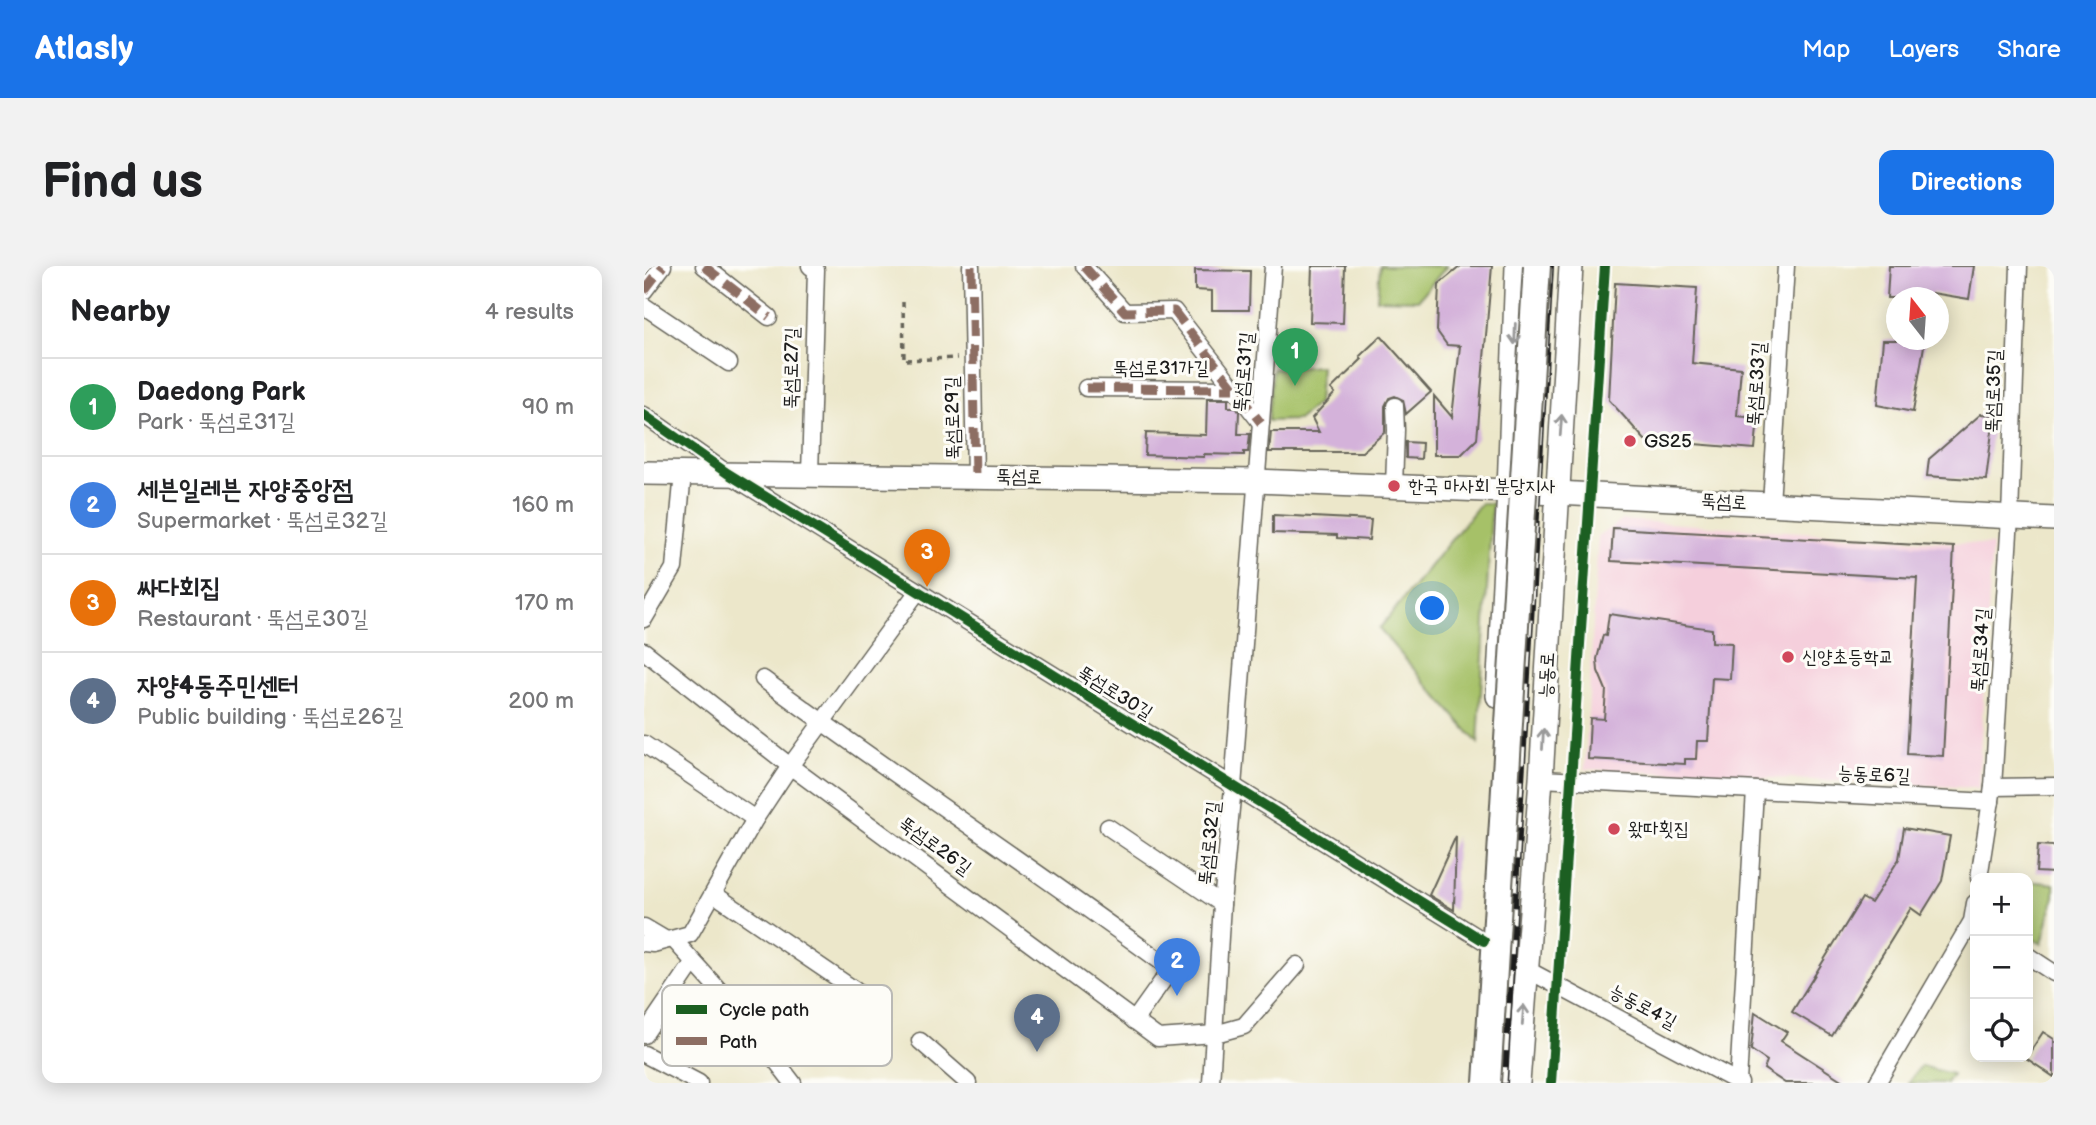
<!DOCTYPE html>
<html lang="en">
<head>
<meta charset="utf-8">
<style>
	:root { --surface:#fff; --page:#f2f2f2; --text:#202124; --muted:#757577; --line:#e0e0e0; --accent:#1a73e8 }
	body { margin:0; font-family:"Balsamiq Sans","Poor Story",sans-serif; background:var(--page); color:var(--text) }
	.controls { position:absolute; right:21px; bottom:21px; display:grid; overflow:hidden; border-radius:14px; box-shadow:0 4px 18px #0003 }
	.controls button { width:63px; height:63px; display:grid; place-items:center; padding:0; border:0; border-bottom:2px solid var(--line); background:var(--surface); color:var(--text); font:35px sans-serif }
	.compass { position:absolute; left:1242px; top:21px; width:63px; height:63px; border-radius:50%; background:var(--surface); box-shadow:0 4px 18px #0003; rotate:343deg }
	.you { position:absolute; left:789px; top:343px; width:24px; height:24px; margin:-18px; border:5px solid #fff; border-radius:50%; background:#1a73e8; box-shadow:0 0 0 10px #1a73e833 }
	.badge { display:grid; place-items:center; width:46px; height:46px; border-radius:50%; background:var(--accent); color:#fff; font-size:23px; font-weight:700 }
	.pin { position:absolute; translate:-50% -58px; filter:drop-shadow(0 2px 4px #0008) }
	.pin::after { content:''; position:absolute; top:37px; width:24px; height:21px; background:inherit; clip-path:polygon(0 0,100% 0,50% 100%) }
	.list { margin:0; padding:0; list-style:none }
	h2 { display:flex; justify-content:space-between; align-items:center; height:91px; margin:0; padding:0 28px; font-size:30px }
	h2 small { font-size:23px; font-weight:400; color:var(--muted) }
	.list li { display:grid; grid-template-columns:46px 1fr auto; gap:21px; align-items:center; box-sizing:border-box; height:98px; padding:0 28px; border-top:2px solid var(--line) }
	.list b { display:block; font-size:26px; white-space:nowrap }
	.list p { margin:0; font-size:23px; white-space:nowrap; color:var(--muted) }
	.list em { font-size:23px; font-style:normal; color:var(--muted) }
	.icon { flex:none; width:38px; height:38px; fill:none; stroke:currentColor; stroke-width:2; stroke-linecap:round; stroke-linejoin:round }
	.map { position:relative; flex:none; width:1410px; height:817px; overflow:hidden; border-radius:14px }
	header { display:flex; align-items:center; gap:42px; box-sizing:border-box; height:98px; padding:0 35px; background:var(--accent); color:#fff }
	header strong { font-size:33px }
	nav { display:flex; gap:38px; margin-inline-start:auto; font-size:24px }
	.intro { display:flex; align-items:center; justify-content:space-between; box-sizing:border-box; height:168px; padding:0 42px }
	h1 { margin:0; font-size:49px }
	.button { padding:18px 32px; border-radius:14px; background:var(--accent); color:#fff; font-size:24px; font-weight:700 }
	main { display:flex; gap:42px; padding:0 42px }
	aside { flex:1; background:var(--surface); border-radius:14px; box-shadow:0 4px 18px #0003 }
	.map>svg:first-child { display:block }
	.built { fill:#f5cfdc }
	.green { fill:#a6c168; stroke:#616e42; stroke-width:2 }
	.building { fill:#d4b2da }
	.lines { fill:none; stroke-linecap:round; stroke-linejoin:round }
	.minor-casing { stroke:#656359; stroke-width:19 }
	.secondary-casing { stroke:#656359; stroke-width:26 }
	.path { stroke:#656359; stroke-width:3.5; stroke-dasharray:5 5; stroke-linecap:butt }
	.minor { stroke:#fff; stroke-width:16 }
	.secondary { stroke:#fff; stroke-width:23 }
	.rail-casing { stroke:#1c1c1c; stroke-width:8 }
	.rail { stroke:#fdfcf7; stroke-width:5; stroke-dasharray:16; stroke-linecap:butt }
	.trunk-bridge-casing { stroke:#656359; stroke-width:30; stroke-linecap:butt }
	.trunk-bridge { stroke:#fff; stroke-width:26 }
	.quiet { stroke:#8d6e63; stroke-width:9; stroke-dasharray:18 9; stroke-linecap:butt }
	.cycleway-casing { stroke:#fdfcf7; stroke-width:15 }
	.cycleway { stroke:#1b5e20; stroke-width:10 }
	.oneway { stroke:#999 }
	.poi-dot { fill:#d1495b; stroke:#fdfcf7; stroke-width:2.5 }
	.labels { text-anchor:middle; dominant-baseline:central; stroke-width:6; stroke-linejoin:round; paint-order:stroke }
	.street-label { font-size:19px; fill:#1c1c1c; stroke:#fdfcf7 }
	.poi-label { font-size:19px; fill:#1c1c1c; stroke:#fdfcf7; text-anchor:start }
	.key { fill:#fdfcf7; stroke:#bab9b5; stroke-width:2 }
	.key-label { font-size:19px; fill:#1c1c1c }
</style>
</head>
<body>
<header>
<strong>Atlasly</strong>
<nav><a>Map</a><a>Layers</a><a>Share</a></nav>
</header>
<div class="intro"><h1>Find us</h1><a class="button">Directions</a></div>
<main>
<aside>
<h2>Nearby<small>4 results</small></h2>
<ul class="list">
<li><span class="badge" style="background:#2e9e5b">1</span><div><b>Daedong Park</b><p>Park · 뚝섬로31길</p></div><em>90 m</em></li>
<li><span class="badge" style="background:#3f7fe0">2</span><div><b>세븐일레븐 자양중앙점</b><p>Supermarket · 뚝섬로32길</p></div><em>160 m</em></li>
<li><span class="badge" style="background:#e8710a">3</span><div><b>싸다회집</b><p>Restaurant · 뚝섬로30길</p></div><em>170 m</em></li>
<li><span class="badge" style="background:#5c6f8a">4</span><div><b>자양4동주민센터</b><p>Public building · 뚝섬로26길</p></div><em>200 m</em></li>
</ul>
</aside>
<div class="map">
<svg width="1410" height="817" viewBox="0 0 1410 817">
	<rect width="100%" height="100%" fill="#fdfcf7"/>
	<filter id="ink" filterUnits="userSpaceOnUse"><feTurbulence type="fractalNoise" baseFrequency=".0143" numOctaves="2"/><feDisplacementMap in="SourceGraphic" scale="14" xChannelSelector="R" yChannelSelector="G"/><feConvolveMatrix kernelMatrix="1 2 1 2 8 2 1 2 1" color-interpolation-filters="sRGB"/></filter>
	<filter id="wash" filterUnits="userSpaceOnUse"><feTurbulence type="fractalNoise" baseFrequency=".00686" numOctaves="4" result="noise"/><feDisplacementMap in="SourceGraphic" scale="28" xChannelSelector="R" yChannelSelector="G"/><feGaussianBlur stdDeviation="1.57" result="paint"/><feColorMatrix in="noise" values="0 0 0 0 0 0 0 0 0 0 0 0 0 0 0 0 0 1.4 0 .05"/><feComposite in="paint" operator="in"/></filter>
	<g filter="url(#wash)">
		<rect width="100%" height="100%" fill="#ece7ca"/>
		<polygon class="built" points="979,254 1348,279 1334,522 941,503 954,270"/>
		<g class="green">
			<polygon points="736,0 803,0 774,34 733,33"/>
			<polygon points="677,100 674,137 654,154 624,155 629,103"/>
			<polygon points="837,237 848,237 834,477 735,363"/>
			<polygon points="1384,615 1410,618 1410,630 1398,678 1384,670"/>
			<polygon points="1277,800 1308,808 1302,817 1264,817"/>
		</g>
		<g id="blocks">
			<g class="building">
				<polygon points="668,0 701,0 699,57 666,56"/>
				<polygon points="817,0 848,0 833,173 817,189 790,189 790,130 808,151 816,80 803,79 793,65 795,18"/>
				<polygon points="1245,0 1330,0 1325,33 1288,27 1288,32 1243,32"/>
				<polygon points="551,4 606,5 605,44 568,44 568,25 551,24"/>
				<polygon points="971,17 1053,22 1048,97 1097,102 1093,150 1114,152 1111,183 1001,174 965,134"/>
				<polygon points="737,70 787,126 762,148 759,134 751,130 745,132 741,140 741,166 718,186 625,186 627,166 675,166 668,152 691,127 687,123 718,93 716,90"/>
				<polygon points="1239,74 1281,74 1269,146 1233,139"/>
				<polygon points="563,133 584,133 584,141 592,141 595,146 594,168 606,168 604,186 600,186 600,189 560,188 560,191 501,189 502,167 562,169"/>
				<polygon points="1337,148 1350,149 1342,214 1283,210 1285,193"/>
				<polygon points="762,176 778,177 777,193 762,192"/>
				<polygon points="629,249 727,254 725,274 693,272 693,269 629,267"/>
				<polygon points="969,262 1310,281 1299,490 1263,488 1273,312 967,295"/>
				<polygon points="965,348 1068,363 1068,376 1088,377 1086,413 1068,412 1064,475 1053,475 1052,493 1041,493 1041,498 944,493 946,452 960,453 962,424 954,405 953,393 959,369 962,370"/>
				<polygon points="1260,562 1306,570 1298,615 1277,649 1267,642 1188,770 1148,746 1218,632 1227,637 1255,593"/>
				<polygon points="812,570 810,644 785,629"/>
				<polygon points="1394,579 1410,580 1410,607 1392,606"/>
				<polygon points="1111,746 1143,766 1137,775 1202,817 1141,817 1120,803 1123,795 1107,784"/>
				<polygon points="1399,766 1410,773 1410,811 1382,792"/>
			</g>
		</g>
	</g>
	<g filter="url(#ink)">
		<use href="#blocks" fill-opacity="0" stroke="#656359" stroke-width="2"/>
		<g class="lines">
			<g class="minor-casing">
				<g id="minor">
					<polyline points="60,0 125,51"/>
					<polyline points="166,0 172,4 166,208"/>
					<polyline points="327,0 331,211"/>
					<polyline points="440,0 481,46 530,45 617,157"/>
					<polyline points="0,25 19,0"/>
					<polyline points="0,40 85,97"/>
					<polyline points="442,122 590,123"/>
					<polyline points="0,149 83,207 840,675"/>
					<polyline points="750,220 752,164 751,140"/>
					<polyline points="1127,238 1142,0"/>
					<polyline points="0,353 30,302 39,207"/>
					<polyline points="0,385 146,500 514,772 571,768 600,760 653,699"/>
					<path d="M119 413C253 512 393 604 527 703L490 755"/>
					<polyline points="0,478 111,553"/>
					<polyline points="897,513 1347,536"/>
					<polyline points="1349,521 1410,520"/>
					<polyline points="464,561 578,638"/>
					<polyline points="1335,612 1349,521 1366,251 1375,0"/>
					<polyline points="70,628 211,724"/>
					<polyline points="0,661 22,674"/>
					<polyline points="29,673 93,744 149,817"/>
					<polyline points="0,677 9,678 46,668 111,553 146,500 274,325"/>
					<polyline points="1384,690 1410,707"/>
					<polyline points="882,703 1096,817"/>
					<polyline points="0,769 49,697"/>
					<polyline points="276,775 324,817"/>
					<polyline points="0,788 55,817"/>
					<polyline points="1094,816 1111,524"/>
					<polyline points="567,817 578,638 589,521 629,0"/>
					<polyline points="1233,817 1328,655 1331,637"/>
				</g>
			</g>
			<g class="secondary-casing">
				<g id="secondary">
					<polyline points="0,207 612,215 913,227 1410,253"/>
					<polyline points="854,430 865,225 873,0"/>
					<polyline points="874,817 897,513 927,0"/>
				</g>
			</g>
			<polyline class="path" points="259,36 260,94 313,92"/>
			<use href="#minor" class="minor"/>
			<use href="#secondary" class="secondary"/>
			<g class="rail-casing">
				<g id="rail">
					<polyline points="848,817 895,0"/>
					<polyline points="860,817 906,0"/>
				</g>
			</g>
			<use href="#rail" class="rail"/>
			<g class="trunk-bridge-casing">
				<polyline id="trunk-bridge" points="843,817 893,0"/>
			</g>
			<use href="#trunk-bridge" class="trunk-bridge"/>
			<g class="quiet">
				<polyline points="60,0 125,51"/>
				<polyline points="327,0 331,211"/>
				<polyline points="440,0 481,46 530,45 617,157"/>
				<polyline points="0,25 19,0"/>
				<polyline points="442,122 590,123"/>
			</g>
			<g class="cycleway-casing">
				<g id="cycleway">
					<polyline points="0,149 83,207 840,675"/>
					<polyline points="907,817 961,0"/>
				</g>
			</g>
			<use href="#cycleway" class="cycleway"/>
		</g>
		<defs><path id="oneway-shaft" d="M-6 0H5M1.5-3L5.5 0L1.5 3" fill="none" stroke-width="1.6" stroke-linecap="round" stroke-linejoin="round" transform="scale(1.75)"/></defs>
		<g class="oneway">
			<use href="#oneway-shaft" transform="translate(871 68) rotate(92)"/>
			<use href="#oneway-shaft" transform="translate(917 159) rotate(-86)"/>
			<use href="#oneway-shaft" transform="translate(899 473) rotate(-87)"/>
			<use href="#oneway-shaft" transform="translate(879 749) rotate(-86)"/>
		</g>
	</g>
	<g class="poi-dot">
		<circle cx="986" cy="175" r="7"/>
		<circle cx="750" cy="220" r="7"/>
		<circle cx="1144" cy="391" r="7"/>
		<circle cx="970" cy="563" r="7"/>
	</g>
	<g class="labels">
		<g class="street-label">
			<text transform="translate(148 102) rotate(-89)">뚝섬로27길</text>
			<text x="517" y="102">뚝섬로31가길</text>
			<text transform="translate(600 106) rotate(-85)">뚝섬로31길</text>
			<text transform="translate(1113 118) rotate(-86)">뚝섬로33길</text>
			<text transform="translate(1350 125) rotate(-88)">뚝섬로35길</text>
			<text transform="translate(309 152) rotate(-91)">뚝섬로29길</text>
			<text transform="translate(375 211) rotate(1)">뚝섬로</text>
			<text transform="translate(1080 236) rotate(3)">뚝섬로</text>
			<text transform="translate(1337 384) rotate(-86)">뚝섬로34길</text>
			<text transform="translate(903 409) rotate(-87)">능동로</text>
			<text transform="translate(471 427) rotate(32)">뚝섬로30길</text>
			<text transform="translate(1230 509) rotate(3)">능동로6길</text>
			<text transform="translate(566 577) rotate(-84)">뚝섬로32길</text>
			<text transform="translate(291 580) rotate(36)">뚝섬로26길</text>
			<text transform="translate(999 741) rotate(28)">능동로4길</text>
		</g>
		<g class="poi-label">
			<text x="1000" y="175">GS25</text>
			<text x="764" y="220">한국 마사회 분당지사</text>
			<text x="1158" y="391">신양초등학교</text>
			<text x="984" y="563">왔따횟집</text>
		</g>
	</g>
	<rect x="18" y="719" width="230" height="81" rx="10" class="key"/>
	<rect x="32" y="739" width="31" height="9" fill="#1b5e20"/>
	<rect x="32" y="771" width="31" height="8" fill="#8d6e63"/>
	<g class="key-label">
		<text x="75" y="750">Cycle path</text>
		<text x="75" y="782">Path</text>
	</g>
</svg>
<div class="controls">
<button>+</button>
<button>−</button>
<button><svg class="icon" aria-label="locate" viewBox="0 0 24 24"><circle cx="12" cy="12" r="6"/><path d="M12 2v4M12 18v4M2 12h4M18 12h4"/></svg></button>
</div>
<svg class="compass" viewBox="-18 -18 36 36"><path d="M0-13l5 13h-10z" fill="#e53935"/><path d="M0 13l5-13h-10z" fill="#757577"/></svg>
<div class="you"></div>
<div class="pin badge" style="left:651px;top:120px;background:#2e9e5b">1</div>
<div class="pin badge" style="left:533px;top:730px;background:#3f7fe0">2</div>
<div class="pin badge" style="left:283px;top:321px;background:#e8710a">3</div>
<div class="pin badge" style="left:393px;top:786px;background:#5c6f8a">4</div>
</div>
</main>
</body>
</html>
